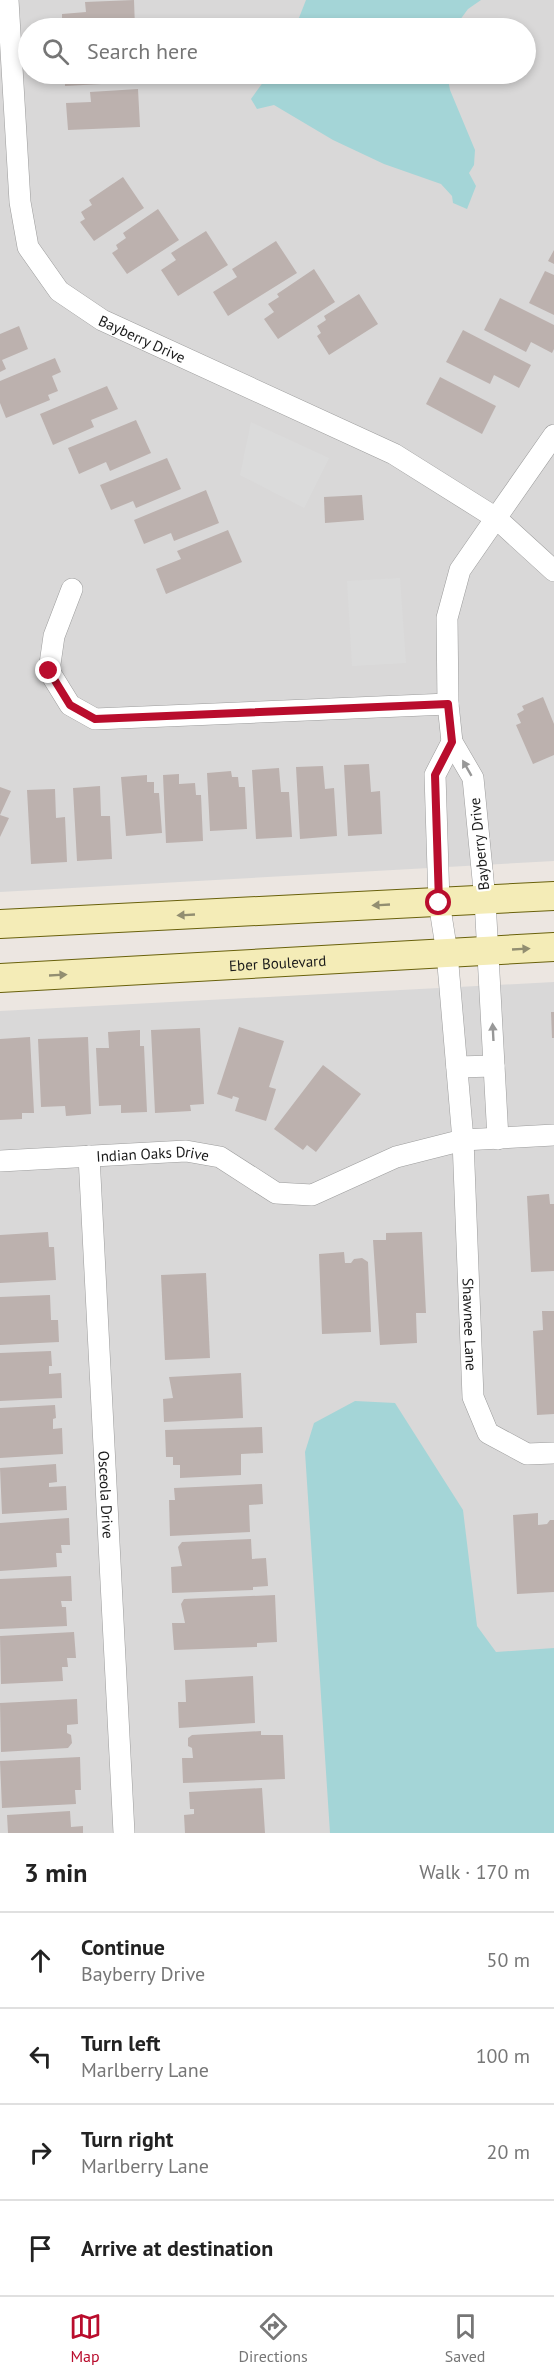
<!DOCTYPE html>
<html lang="en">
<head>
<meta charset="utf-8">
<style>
	:root { --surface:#fff; --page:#f2f2f2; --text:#222; --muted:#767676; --line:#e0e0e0; --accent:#b90d2d }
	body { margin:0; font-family:"PT Sans",sans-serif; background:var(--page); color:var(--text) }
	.stop { position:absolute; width:18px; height:18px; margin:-14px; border:4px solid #b90d2d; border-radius:50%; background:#fff }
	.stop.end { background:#b90d2d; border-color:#fff; box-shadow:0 2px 6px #0008 }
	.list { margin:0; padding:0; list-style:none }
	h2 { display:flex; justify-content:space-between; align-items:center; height:78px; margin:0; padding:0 24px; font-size:26px }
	h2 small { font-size:20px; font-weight:400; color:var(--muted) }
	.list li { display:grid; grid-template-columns:39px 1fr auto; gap:18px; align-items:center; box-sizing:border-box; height:96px; padding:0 24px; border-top:2px solid var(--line) }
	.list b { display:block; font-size:22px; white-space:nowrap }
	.list p { margin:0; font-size:20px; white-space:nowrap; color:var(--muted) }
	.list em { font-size:20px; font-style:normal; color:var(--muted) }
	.icon { flex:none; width:33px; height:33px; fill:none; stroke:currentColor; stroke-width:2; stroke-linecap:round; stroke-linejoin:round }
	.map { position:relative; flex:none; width:554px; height:1833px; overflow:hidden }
	.search { position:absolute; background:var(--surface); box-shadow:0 3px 9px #0003; left:18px; right:18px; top:18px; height:66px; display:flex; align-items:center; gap:15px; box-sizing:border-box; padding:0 21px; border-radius:33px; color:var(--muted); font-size:22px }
	.sheet { height:462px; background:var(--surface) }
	nav { display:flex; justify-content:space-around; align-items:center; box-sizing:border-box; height:84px; border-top:2px solid var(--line); background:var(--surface); font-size:16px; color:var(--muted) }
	nav a { display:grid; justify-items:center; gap:3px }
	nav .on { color:var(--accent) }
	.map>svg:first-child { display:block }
	.residential { fill:#d9d8d8; fill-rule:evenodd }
	.parking { fill:#dbdbdb }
	.water { fill:#a4d5d7 }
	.building { fill:#bcb1ae }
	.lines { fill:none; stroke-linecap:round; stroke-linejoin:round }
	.street-casing { stroke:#9c9c9c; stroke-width:22 }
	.secondary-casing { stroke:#69610c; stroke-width:30 }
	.street { stroke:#fff; stroke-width:21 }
	.secondary { stroke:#f4ecb7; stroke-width:28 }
	.oneway { fill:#989898 }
	.oneway2 { fill:#928e71 }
	.route { stroke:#b90d2d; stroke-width:8 }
	.labels { text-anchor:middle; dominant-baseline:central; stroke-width:4.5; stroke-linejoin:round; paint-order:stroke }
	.street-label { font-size:15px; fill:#1b1b1b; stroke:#fff }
</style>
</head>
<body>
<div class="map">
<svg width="554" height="1833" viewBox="0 0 554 1833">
	<rect width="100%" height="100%" fill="#ece6e1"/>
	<g class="residential">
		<path d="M0 0H554V861L0 892ZM28 28H526V74H28Z"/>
		<polygon points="554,982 554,1833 0,1833 0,1011"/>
	</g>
	<g class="parking">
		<polygon points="251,422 329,458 304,508 240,475"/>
		<polygon points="400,578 406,663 352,666 347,581"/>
	</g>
	<g class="water">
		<polygon points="306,0 481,0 468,9 454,28 295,28"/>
		<polygon points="269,74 447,74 450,90 475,150 474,165 469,173 476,186 467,209 453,203 452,196 441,184 384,164 333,140 274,105 257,109 251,99"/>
		<polygon points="355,1401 395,1403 463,1510 477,1626 496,1652 554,1648 554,1833 330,1833 305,1452 314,1423"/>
	</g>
	<g class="building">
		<polygon points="134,0 135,28 62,28 62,14 86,12 85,2"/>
		<polygon points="65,74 137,74 138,82 65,86"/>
		<polygon points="138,89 140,127 68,130 66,103 91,102 90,92"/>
		<polygon points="123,177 144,208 94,241 80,222 85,219 81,212 92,205 89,200"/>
		<polygon points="158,209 179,240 127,274 112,253 118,249 116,245 126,238 123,233"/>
		<polygon points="206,231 228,265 178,296 161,270 176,260 171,253"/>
		<polygon points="276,241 297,273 228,316 213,292 237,277 232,269"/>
		<polygon points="554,250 554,264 548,261"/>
		<polygon points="314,269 335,302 278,339 264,319 274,312 268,304 279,297 277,294"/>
		<polygon points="545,271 554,275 554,315 529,303"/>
		<polygon points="359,294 378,324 329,355 317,336 321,333 317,326 326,320 324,316"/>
		<polygon points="500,298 554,325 554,349 552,353 531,342 526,352 484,330"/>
		<polygon points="19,326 28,349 2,360 6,369 0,372 0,334"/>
		<polygon points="463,330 531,365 519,388 494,375 490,384 446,362"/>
		<polygon points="55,358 61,372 52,376 58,391 48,395 50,400 6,418 0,403 0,381"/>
		<polygon points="440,377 496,406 482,434 426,404"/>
		<polygon points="107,386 118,409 91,420 94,427 53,445 40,414"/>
		<polygon points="136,420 151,453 110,471 106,462 79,474 68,448"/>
		<polygon points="167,458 181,489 136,508 133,501 111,510 100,485"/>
		<polygon points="206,490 219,523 174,541 171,533 144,544 134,520"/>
		<polygon points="362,495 364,520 325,523 324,497"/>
		<polygon points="228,530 242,562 166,594 156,569 181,559 177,551"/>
		<polygon points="543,697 554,724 554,755 533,764 516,725 521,723 517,714 524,710 522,706"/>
		<polygon points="369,764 371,792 380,791 382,834 348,836 344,765"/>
		<polygon points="323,766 325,789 334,788 337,836 300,839 296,767"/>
		<polygon points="279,768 281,792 289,792 292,837 256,839 252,770"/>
		<polygon points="231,771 232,777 238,777 239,787 245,787 247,829 210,831 207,773"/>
		<polygon points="179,774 179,784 195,783 196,795 201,795 203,841 166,843 163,775"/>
		<polygon points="147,775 147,782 154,782 154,793 159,793 162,833 126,836 121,777"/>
		<polygon points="100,786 101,816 110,816 112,859 77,861 73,788"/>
		<polygon points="0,787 11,791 0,815 9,818 0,837"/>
		<polygon points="55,789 56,818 65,817 67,862 31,864 27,790"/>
		<polygon points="551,1012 554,1012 554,1038 552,1038"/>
		<polygon points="239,1027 284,1041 269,1087 276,1089 266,1121 235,1111 239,1098 233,1096 232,1099 217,1094"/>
		<polygon points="200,1028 204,1104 190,1105 191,1111 155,1113 151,1030"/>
		<polygon points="140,1030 140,1046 144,1046 147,1112 121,1113 121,1105 99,1106 96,1048 109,1048 108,1032"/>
		<polygon points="30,1037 34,1113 22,1113 22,1119 0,1120 0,1039"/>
		<polygon points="88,1037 91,1114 66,1116 65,1106 41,1107 38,1039"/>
		<polygon points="323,1065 361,1094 316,1152 307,1145 303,1150 274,1129"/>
		<polygon points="549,1194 550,1204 554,1204 554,1271 531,1272 527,1196"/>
		<polygon points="48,1232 49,1247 54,1247 56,1280 0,1283 0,1235"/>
		<polygon points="422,1232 426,1313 416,1313 417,1343 380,1345 373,1240 386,1240 386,1233"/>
		<polygon points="344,1252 345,1263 351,1263 354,1259 362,1258 368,1262 371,1332 322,1334 319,1254"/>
		<polygon points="206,1273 210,1358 165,1360 161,1275"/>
		<polygon points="50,1295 51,1320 58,1320 59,1342 0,1345 0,1297"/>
		<polygon points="542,1311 554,1311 554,1414 537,1415 533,1331 543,1330"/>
		<polygon points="51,1351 52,1366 49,1366 49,1374 61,1373 62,1398 0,1401 0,1353"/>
		<polygon points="241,1373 243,1418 164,1422 163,1399 173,1398 169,1377"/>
		<polygon points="55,1405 56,1418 53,1419 53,1429 62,1428 63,1454 0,1458 0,1408"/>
		<polygon points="262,1427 263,1453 241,1454 241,1475 180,1478 180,1465 173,1465 173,1457 166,1457 165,1430"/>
		<polygon points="56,1464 57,1482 49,1483 49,1487 66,1486 67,1510 2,1514 0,1468"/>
		<polygon points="262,1484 263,1504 249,1505 250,1532 170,1536 169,1500 175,1500 174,1488"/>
		<polygon points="538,1513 538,1525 547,1524 550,1520 554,1520 554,1592 517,1594 513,1515"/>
		<polygon points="69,1518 70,1545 61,1545 62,1553 56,1553 57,1567 0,1571 0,1523"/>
		<polygon points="251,1539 252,1559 266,1558 268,1586 253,1587 253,1590 172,1593 171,1567 182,1566 178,1547 182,1542"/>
		<polygon points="71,1576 72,1601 61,1601 62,1607 66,1607 67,1626 0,1629 0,1579"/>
		<polygon points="275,1595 277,1642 257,1643 257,1647 174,1650 172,1623 185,1623 181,1604 184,1599"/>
		<polygon points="74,1632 76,1658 67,1658 68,1667 62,1667 63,1681 1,1684 0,1636"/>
		<polygon points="253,1676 255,1723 179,1728 178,1702 186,1702 185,1680"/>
		<polygon points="77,1699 78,1724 67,1725 67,1733 71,1735 72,1743 68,1748 1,1752 0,1703"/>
		<polygon points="261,1731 261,1735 283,1735 285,1779 183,1783 182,1758 193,1758 192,1748 188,1746 188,1738 192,1735"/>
		<polygon points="80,1757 81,1790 75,1790 76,1804 2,1808 0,1761"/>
		<polygon points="262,1788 265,1833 185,1833 184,1815 194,1814 194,1809 190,1809 189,1792"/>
		<polygon points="70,1811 71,1827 83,1826 83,1833 8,1833 7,1815"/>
	</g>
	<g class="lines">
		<g class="street-casing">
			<g id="street">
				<path id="s1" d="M8 0 20 202 28 247 59 291 102 320 394 454 496 518 554 435"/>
				<polyline points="72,589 54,636 49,671 70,705 95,719 448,704"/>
				<path id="s2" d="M452 742 435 775 439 902 447 953 463 1140 473 1397 488 1433 527 1454 554 1453"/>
				<polyline points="457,1067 494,1066"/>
				<polyline points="498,1139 485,900 473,778 452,742 448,704 447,618 460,570 496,518 554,571"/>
				<path id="s3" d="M89 1156 124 1833"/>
				<path id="s4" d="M0 1161 186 1151 220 1157 276 1193 312 1195 396 1157 463 1140 554 1135"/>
			</g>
		</g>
		<g class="secondary-casing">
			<g id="secondary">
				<polyline points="0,924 554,896"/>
				<path id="s5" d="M0 978 554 947"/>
			</g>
		</g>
		<use href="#street" class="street"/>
		<use href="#secondary" class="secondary"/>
	</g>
	<defs><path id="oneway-solid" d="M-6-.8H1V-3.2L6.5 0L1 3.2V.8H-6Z" transform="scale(1.5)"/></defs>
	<g class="oneway">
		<use href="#oneway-solid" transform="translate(467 768) rotate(-120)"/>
		<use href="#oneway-solid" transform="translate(493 1032) rotate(-93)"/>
	</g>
	<g class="oneway2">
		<use href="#oneway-solid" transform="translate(381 905) rotate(177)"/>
		<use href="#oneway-solid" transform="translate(186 915) rotate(177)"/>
		<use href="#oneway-solid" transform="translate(521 949) rotate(-3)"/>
		<use href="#oneway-solid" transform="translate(58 975) rotate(-3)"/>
	</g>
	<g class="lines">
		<polyline class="route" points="49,671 70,705 95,719 448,704 452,742 435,775 439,903"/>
	</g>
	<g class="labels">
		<g class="street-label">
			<text stroke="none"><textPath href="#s1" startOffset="398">Bayberry Drive</textPath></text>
			<text transform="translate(479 844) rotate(-96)">Bayberry Drive</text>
			<text stroke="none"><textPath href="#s5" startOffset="278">Eber Boulevard</textPath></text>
			<text stroke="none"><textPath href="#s4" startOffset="153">Indian Oaks Drive</textPath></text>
			<text stroke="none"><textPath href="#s2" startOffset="588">Shawnee Lane</textPath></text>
			<text stroke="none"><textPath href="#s3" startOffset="339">Osceola Drive</textPath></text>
		</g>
	</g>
</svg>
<div class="stop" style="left:439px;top:903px"></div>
<div class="stop end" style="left:49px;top:671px"></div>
<div class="search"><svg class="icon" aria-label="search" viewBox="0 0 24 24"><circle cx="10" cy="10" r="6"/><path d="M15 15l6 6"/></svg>Search here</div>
</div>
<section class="sheet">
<h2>3 min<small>Walk · 170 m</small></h2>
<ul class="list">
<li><svg class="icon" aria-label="ahead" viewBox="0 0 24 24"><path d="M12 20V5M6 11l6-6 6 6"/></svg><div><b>Continue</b><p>Bayberry Drive</p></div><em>50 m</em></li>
<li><svg class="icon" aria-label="left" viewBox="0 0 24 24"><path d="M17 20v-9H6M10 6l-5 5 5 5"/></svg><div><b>Turn left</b><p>Marlberry Lane</p></div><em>100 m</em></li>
<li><svg class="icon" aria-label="right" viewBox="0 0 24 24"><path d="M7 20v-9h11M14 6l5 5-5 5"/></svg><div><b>Turn right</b><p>Marlberry Lane</p></div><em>20 m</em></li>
<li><svg class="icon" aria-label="arrive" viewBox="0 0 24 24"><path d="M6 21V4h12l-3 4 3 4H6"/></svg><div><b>Arrive at destination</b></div></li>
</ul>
</section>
<nav>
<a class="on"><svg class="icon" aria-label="map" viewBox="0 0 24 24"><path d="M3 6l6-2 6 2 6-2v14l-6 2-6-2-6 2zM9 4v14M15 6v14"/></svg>Map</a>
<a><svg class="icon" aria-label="directions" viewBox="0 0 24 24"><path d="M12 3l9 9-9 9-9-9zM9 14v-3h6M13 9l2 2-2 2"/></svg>Directions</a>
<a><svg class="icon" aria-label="saved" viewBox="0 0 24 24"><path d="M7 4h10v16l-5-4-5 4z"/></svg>Saved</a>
</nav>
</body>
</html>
